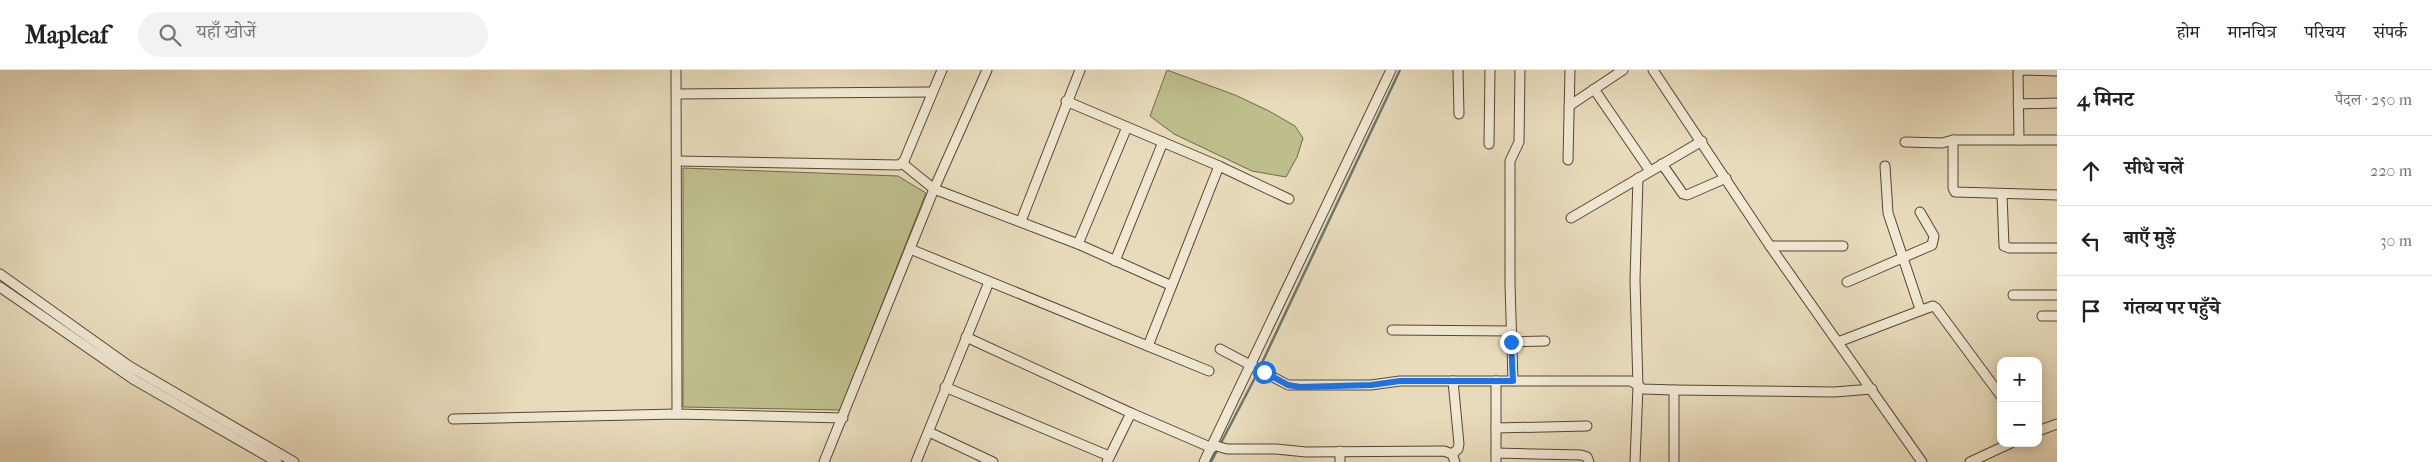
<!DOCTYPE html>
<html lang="hi">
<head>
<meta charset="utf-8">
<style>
	:root { --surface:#fff; --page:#f2f2f2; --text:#222; --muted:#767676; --line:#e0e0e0 }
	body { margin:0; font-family:"IM FELL French Canon","Noto Serif Devanagari",serif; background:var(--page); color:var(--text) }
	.controls { position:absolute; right:15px; bottom:15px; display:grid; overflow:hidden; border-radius:10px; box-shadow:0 2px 12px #0003 }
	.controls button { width:45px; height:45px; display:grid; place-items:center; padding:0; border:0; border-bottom:1px solid var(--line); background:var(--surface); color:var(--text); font:25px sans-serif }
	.stop { position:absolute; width:15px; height:15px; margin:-11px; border:4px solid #1a73e8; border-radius:50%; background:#fff }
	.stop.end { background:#1a73e8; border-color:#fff; box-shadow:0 1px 5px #0008 }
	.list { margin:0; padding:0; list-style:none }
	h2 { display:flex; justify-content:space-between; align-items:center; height:65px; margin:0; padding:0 20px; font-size:21px }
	h2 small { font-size:16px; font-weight:400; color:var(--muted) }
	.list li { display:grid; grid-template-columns:32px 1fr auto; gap:15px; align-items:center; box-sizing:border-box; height:70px; padding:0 20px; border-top:1px solid var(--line) }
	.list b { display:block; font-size:19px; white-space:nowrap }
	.list em { font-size:16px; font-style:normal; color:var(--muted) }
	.icon { flex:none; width:28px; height:28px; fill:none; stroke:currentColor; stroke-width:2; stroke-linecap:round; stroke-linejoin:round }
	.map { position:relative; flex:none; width:2057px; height:392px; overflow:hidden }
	header { display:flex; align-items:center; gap:30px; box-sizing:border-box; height:70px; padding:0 25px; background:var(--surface); border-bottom:1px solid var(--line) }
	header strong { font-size:24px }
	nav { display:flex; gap:28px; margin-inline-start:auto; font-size:18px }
	.search { width:350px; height:45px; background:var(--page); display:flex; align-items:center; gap:12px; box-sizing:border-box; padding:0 18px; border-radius:28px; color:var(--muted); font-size:19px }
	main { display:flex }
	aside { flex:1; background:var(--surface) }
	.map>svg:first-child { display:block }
	.green { fill:#bdbe8c; stroke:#726848 }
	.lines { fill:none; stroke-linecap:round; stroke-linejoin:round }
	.stream { stroke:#6a786d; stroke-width:2.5 }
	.minor-casing { stroke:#574532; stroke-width:11 }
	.minor { stroke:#f0e8d3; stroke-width:9 }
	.route { stroke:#1a73e8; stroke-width:6 }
</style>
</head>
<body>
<header>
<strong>Mapleaf</strong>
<div class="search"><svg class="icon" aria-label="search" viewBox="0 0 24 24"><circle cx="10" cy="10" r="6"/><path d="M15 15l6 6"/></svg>यहाँ खोजें</div>
<nav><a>होम</a><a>मानचित्र</a><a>परिचय</a><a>संपर्क</a></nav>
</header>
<main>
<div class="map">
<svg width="2057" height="392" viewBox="0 0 2057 392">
	<rect width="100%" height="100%" fill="#e8dbbb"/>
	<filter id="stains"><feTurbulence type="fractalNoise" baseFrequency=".004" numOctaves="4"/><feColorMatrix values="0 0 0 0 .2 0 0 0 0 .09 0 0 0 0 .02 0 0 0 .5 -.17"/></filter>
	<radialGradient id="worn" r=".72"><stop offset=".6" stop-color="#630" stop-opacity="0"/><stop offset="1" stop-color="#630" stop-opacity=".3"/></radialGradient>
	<g class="green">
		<polygon points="1167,0 1235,25 1269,41 1295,56 1303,68 1297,87 1286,107 1252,101 1174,64 1150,46"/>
		<polygon points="683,98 898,106 926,123 840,340 683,337"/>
	</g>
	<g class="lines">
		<g class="stream">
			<polyline points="1260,297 1400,0"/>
			<polyline points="1211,392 1258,302"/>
		</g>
		<g class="minor-casing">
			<g id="minor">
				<polyline points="676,0 677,344"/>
				<polyline points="1458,0 1459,44"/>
				<polyline points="1653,0 1770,176 1922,392"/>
				<polyline points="1594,19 1650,101"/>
				<polyline points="677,24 932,22"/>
				<polyline points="1066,31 1219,96 1289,129"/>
				<polyline points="2018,34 2057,33"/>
				<polyline points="1569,36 1623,0"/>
				<polyline points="1953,70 1953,118 1955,122 2057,125"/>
				<polyline points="2019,70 2018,2 2023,0 2057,1"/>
				<polyline points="1905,72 1942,73 1953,70 2057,70"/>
				<polyline points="1489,74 1490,0"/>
				<polyline points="1568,90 1570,0"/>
				<polyline points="677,91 899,95 904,91 942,0"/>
				<polyline points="902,93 934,119 1078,174 1170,215"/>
				<polyline points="1662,94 1683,124 1687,125 1726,108"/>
				<polyline points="1885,96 1888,143 1919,236 1922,240 1933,236 1936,238 2001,326"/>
				<polyline points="2002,125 2004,176 2009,178 2057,178"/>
				<polyline points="1571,148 1702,71"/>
				<polyline points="1021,151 1080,0"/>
				<polyline points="1078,174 1127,57"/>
				<polyline points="1770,176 1843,176"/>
				<polyline points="910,179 1209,301"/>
				<polyline points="1115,191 1163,72"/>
				<polyline points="0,204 129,296 294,392"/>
				<polyline points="1847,212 1932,175 1934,166 1920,142"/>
				<polyline points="0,217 133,309 277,392"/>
				<polyline points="2013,225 2057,225"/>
				<polyline points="2042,246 2057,246"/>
				<polyline points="1392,260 1511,261"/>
				<polyline points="966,267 1131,343 1212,378"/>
				<polyline points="1511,272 1545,271"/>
				<polyline points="1838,272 1922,240"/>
				<polyline points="1148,276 1219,96"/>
				<polyline points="1220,279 1288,315 1371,315 1400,311 1631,311 1643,319 1674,320 1834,322 1872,319"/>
				<polyline points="1513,311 1510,214 1510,91 1519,72 1520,0"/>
				<polyline points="945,317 1109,386"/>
				<polyline points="453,349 677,344 843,348"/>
				<polyline points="1496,358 1587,356"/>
				<polyline points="2038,361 2057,354"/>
				<polyline points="929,362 993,392"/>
				<polyline points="1213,375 1227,379 1276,379 1306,382 1444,381 1452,384 1455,392"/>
				<polyline points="1496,383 1581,385 1587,387 1589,392"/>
				<polyline points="1452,384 1458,379 1459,374 1453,311"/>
				<polyline points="824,392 934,119 987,0"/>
				<polyline points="916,392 989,212"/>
				<polyline points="1107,392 1131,343"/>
				<polyline points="1204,392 1391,0"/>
				<polyline points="1340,392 1340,381"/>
				<polyline points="1496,392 1496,311"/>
				<polyline points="1635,392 1638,317 1635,210 1638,108"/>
				<polyline points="1674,392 1674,320"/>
				<polyline points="1970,392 2011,373"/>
			</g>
		</g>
		<use href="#minor" class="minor"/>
	</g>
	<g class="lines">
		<polyline class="route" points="1264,302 1288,315 1300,317 1371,315 1400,311 1513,311 1511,272"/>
	</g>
	<rect width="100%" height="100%" filter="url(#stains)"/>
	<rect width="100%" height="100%" fill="url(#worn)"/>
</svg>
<div class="controls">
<button>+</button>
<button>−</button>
</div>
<div class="stop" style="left:1264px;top:302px"></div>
<div class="stop end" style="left:1511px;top:272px"></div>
</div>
<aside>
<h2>4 मिनट<small>पैदल · 250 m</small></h2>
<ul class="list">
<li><svg class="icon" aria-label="ahead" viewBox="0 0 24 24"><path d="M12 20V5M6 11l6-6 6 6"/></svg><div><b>सीधे चलें</b></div><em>220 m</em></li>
<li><svg class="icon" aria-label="left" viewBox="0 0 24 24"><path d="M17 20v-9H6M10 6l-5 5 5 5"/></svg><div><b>बाएँ मुड़ें</b></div><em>30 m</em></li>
<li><svg class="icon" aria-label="arrive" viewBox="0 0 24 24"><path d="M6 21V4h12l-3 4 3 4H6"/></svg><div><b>गंतव्य पर पहुँचे</b></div></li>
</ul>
</aside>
</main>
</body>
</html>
